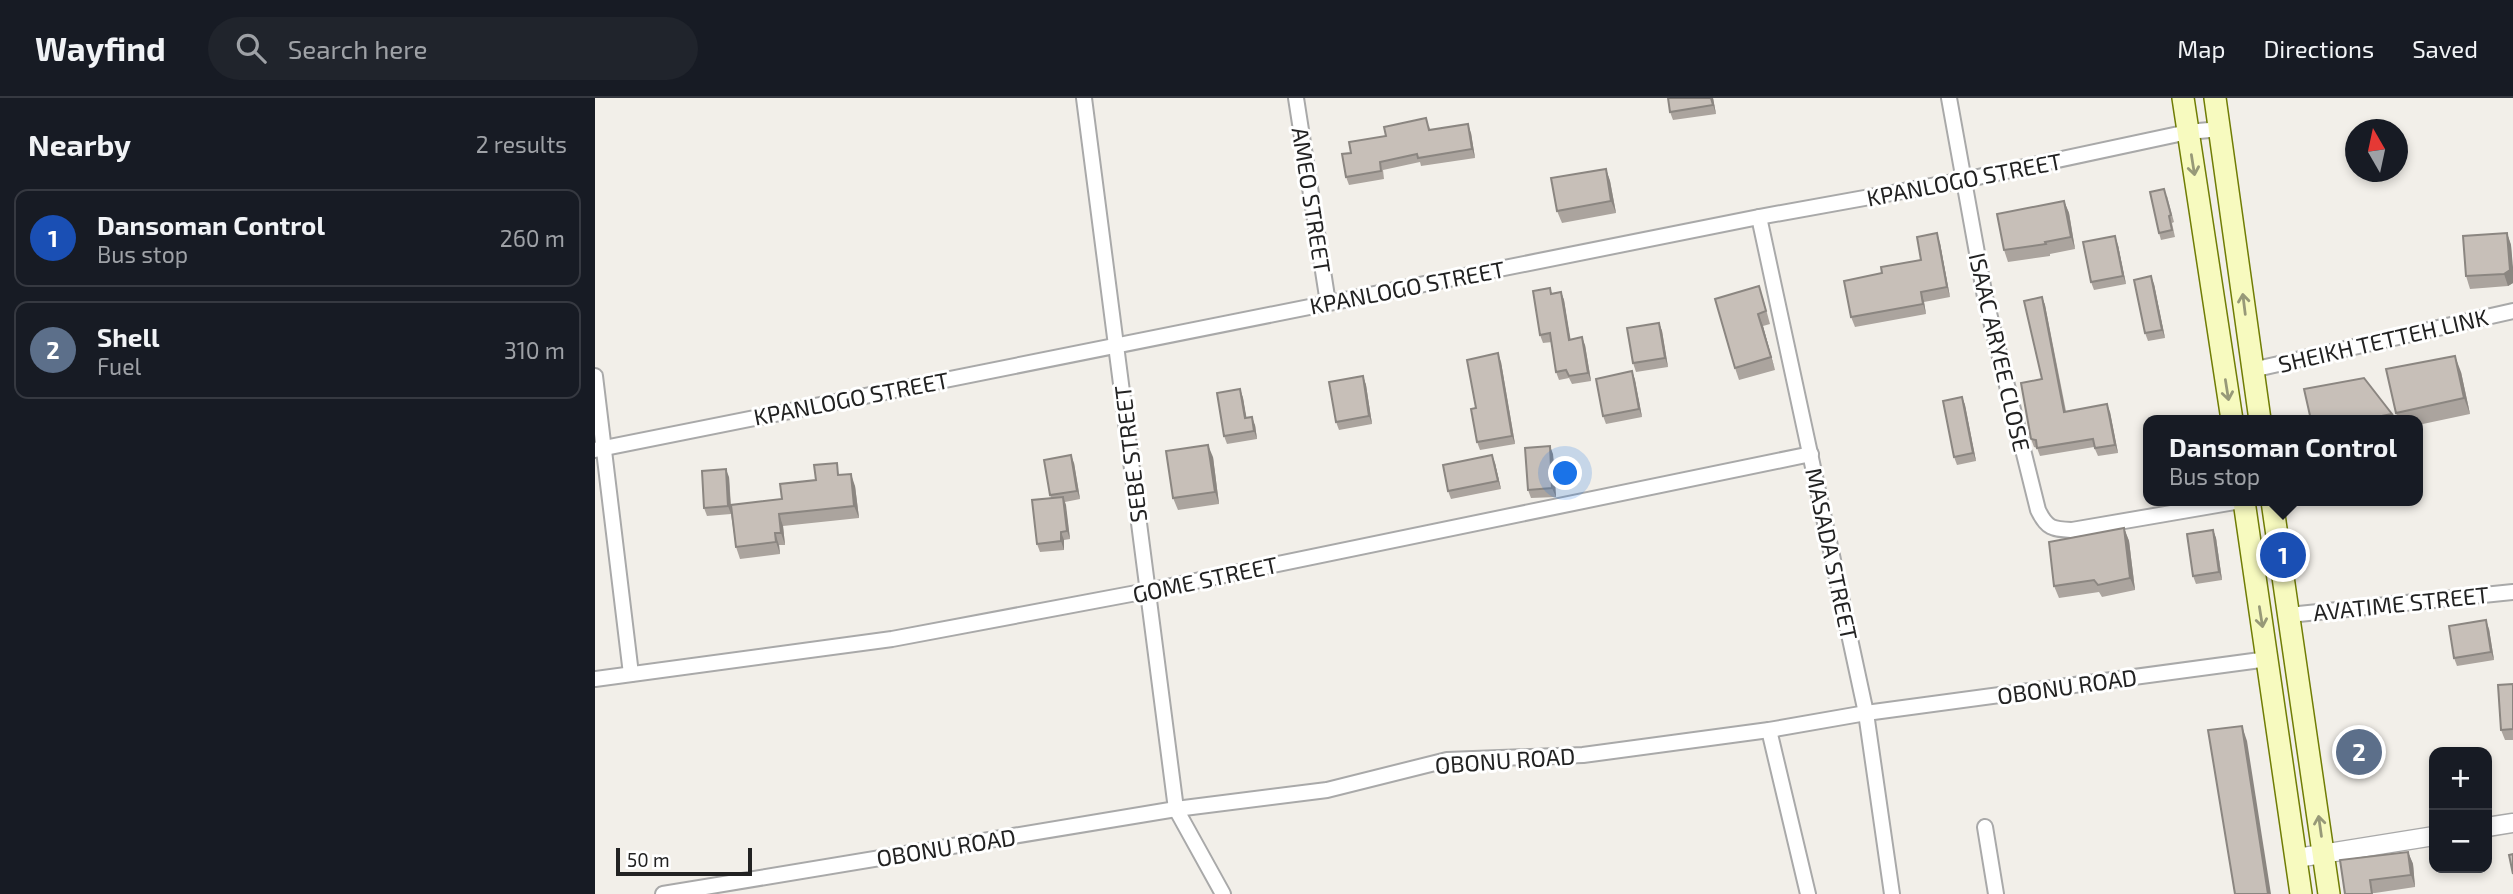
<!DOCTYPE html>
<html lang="en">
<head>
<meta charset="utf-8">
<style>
	:root { --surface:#171b24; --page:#20242c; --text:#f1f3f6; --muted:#9ea1a6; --line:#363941; --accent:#db2777 }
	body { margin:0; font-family:"Exo 2",sans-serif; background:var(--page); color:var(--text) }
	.controls { position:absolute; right:21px; bottom:21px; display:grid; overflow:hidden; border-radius:14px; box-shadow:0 4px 10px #0003 }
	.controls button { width:63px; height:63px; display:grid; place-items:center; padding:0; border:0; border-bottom:2px solid var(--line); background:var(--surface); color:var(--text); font:35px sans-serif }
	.compass { position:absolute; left:1750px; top:21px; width:63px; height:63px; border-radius:50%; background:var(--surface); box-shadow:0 4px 10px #0003; rotate:351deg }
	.scale { position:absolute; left:21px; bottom:18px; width:136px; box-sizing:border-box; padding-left:7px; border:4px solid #222; border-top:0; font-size:19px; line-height:24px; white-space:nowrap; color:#222; -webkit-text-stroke:5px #fff; paint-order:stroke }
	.you { position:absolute; left:971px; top:376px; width:24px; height:24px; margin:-18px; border:5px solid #fff; border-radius:50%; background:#1a73e8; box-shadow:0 0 0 10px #1a73e833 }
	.badge { display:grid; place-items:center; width:46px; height:46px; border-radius:50%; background:var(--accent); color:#fff; font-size:23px; font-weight:700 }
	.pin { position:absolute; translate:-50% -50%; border:4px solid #fff; box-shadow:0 2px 7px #0006 }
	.popup { position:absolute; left:1548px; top:317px; width:280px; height:91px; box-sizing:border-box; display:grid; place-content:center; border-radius:14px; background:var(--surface); filter:drop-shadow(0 2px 5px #0005); font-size:23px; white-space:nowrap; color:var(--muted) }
	.popup b { font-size:26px; color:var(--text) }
	.popup::after { content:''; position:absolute; left:50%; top:100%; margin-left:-14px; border:14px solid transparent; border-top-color:var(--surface) }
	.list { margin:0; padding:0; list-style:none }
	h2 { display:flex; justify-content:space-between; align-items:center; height:91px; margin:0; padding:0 28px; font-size:30px }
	h2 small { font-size:23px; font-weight:400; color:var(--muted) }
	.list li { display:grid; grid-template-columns:46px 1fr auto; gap:21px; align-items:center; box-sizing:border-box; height:98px; margin:0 14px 14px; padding:0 14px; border:2px solid var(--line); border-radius:14px }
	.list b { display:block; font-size:26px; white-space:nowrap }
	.list p { margin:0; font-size:23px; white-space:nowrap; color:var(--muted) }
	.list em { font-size:23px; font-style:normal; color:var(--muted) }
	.icon { flex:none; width:38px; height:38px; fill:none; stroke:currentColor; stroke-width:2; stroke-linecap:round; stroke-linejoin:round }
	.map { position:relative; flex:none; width:1918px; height:796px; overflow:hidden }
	header { display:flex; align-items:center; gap:42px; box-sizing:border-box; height:98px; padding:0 35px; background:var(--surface); border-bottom:2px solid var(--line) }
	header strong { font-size:33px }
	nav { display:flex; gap:38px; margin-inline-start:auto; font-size:24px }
	.search { width:490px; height:63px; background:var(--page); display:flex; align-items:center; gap:18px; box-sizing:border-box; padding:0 24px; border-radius:38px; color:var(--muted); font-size:26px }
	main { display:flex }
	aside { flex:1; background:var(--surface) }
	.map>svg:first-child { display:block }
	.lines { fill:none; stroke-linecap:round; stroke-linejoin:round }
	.minor-casing { stroke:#a9a9a9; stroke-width:18 }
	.tertiary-casing { stroke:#a9a9a9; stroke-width:21 }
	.secondary-casing { stroke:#707d05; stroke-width:24 }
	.minor { stroke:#fff; stroke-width:14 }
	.tertiary { stroke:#fff; stroke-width:18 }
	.secondary { stroke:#f7fabf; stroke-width:21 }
	.wall { fill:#aba49e }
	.shaded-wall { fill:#8b8681 }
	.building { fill:#c7bfb8; stroke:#8b8681; stroke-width:2 }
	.oneway { stroke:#979978 }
	.labels { text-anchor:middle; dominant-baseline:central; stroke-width:6; stroke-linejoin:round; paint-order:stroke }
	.street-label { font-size:23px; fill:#222; stroke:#fff }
</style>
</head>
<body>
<header>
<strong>Wayfind</strong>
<div class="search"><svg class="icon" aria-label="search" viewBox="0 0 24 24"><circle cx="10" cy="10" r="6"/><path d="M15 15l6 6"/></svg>Search here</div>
<nav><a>Map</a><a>Directions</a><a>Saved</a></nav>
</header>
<main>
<aside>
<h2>Nearby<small>2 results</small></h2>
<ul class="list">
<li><span class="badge" style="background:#1a4fb4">1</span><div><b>Dansoman Control</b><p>Bus stop</p></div><em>260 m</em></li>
<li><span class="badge" style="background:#5c6f8a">2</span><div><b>Shell</b><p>Fuel</p></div><em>310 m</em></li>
</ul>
</aside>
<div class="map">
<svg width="1918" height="796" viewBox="0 0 1918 796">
	<rect width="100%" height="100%" fill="#f2efe9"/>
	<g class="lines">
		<g class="minor-casing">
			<g id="minor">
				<polyline points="489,0 581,711 628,796"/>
				<polyline points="701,0 733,205"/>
				<path d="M1354 0 1390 199 1443 412C1452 431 1458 431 1477 432L1646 403"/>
				<polyline points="1164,119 1271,615 1297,796"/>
				<polyline points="1657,272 1918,213"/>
				<polyline points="0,278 36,576"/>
				<polyline points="0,352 1164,119 1369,82 1593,34 1625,31"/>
				<polyline points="1694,517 1918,494"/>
				<polyline points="0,581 297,541 552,493 1216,356"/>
				<polyline points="1174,632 1213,796"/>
				<polyline points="1390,729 1401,796"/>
				<polyline points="68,796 581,711 732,692 852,662 988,657 1174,632 1271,615 1673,561"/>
			</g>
		</g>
		<g class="tertiary-casing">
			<g id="tertiary">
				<polyline points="1892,729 1918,725"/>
				<polyline points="1702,760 1839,738"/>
			</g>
		</g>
		<g class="secondary-casing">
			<g id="secondary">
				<polyline points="1588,0 1637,322"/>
				<polyline points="1620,0 1665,322"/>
				<polyline points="1649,403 1706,796"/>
				<polyline points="1677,403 1734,796"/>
			</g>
		</g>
		<use href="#minor" class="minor"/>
		<use href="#tertiary" class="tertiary"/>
		<use href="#secondary" class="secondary"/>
	</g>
	<g class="wall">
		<polygon points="1118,0 1121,16 1078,22 1075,14"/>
		<polygon points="834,28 835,32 876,35 880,60 826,68 825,64 788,72 789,81 754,87 751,79 756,55 791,38"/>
		<polygon points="1011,71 1015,83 1021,115 967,125 962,113"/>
		<polygon points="1572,98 1579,124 1577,125 1580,139 1566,142 1564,135"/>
		<polygon points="1469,103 1474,115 1480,151 1455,156 1455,158 1413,164 1409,152"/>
		<polygon points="1912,135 1916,147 1918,185 1913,188 1875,191 1871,178"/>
		<polygon points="1345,145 1355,199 1329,204 1331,216 1260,229 1256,219 1287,175 1326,162"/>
		<polygon points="1523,147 1531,186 1499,192 1496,184"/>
		<polygon points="1559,186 1570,240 1553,243 1550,235"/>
		<polygon points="966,194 969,202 975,241 990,247 996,283 977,286 974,280 964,282 961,274 957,244 948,245 945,237 958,195"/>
		<polygon points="1447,199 1450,207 1471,313 1515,314 1523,355 1503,358 1499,349 1445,358 1442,350 1439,349 1436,341 1447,281"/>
		<polygon points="1168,200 1175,226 1168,228 1180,272 1144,282 1140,270"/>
		<polygon points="1064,225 1067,233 1073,269 1041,274 1038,265"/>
		<polygon points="906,264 920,346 885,352 882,344 881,310"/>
		<polygon points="1037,273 1040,282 1047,319 1011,326 1008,318"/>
		<polygon points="1866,274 1875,316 1823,327 1823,322 1803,322 1801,315"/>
		<polygon points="768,278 771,287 777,326 744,332 741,324"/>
		<polygon points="645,291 648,300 651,320 660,327 662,341 632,346 629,338"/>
		<polygon points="1367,299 1370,307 1381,363 1362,367 1359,359"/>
		<polygon points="1797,316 1799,322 1716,322"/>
		<polygon points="958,356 961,399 936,400 933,392"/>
		<polygon points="618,359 624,406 583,412 578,400"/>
		<polygon points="479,365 485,401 470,404 475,441 469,442 469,452 445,454 442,446 456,400 455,397"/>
		<polygon points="900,365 906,391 856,401 853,393"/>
		<polygon points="246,377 260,388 264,420 188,428 190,447 184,447 185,456 145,461 141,449 136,416 112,418 109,410 134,379 136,407 187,401"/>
		<polygon points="1529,430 1534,443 1540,492 1507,499 1504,494 1464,500 1459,488"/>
		<polygon points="1618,432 1621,440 1627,482 1601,486 1598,478"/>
		<polygon points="1894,531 1899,562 1862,568 1859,560"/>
		<polygon points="1918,586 1918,642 1910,642 1906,632"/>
		<polygon points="1813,754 1818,766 1820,789 1780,795 1750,796"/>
	</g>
	<g class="shaded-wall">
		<polygon points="1116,0 1118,0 1121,16 1118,7"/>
		<polygon points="873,26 876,35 880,60 877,51"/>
		<polygon points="1011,71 1015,83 1021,115 1016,103"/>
		<polygon points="1469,103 1474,115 1480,151 1476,139"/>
		<polygon points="1342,135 1345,145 1355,199 1352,189"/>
		<polygon points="1912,135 1916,147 1918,169 1918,185 1913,188 1909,176"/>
		<polygon points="1520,138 1523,147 1531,186 1528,178"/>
		<polygon points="1556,178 1559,186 1570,240 1567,232"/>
		<polygon points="966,194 969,202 977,250 974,242"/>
		<polygon points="1326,194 1329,204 1331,216 1328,206"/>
		<polygon points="1447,199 1450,207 1472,322 1469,314"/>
		<polygon points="1163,216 1168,228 1180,272 1176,259"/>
		<polygon points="1064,225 1067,233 1073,269 1070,260"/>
		<polygon points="987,239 990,247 996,283 993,275"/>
		<polygon points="903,255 906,264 920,346 917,338"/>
		<polygon points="1860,258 1866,274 1875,316 1869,300"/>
		<polygon points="1037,273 1040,282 1047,319 1044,311"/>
		<polygon points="768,278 771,287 777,326 774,318"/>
		<polygon points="645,291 648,300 653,328 650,320"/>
		<polygon points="1367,299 1370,307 1381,363 1378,355"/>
		<polygon points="1512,306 1515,314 1523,355 1520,347"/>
		<polygon points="657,319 660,327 662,341 659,333"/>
		<polygon points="613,347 618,359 624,406 620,394"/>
		<polygon points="955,348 958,356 961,399 957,390"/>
		<polygon points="476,357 479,365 485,401 482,393"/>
		<polygon points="897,357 900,365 906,391 903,383"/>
		<polygon points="131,371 134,379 136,416 133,408"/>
		<polygon points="256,376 260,388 264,420 259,408"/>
		<polygon points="468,399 471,407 475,441 472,433"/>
		<polygon points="184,416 188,428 190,447 186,435"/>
		<polygon points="1529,430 1534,443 1540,492 1535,480"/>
		<polygon points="1618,432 1621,440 1627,482 1624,474"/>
		<polygon points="466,434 469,442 469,452 466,443"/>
		<polygon points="180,435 184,447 185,456 181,444"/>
		<polygon points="1891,522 1894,531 1899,562 1896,554"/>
		<polygon points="1647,628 1652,643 1676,796 1673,796"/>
		<polygon points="1813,754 1818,766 1820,789 1816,777"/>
	</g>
	<g class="building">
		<polygon points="1073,0 1116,0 1118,7 1075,14"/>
		<polygon points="831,20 834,32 873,26 877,51 823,60 822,56 785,64 786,73 751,79 747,56 756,55 754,44 791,38 789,29"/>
		<polygon points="1011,71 1016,103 962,113 956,80"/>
		<polygon points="1569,91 1576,117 1574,118 1577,132 1564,135 1555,94"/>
		<polygon points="1469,103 1476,139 1450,144 1451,146 1409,152 1402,116"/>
		<polygon points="1342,135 1352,189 1326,194 1328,206 1256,219 1249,183 1287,175 1286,169 1326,162 1322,139"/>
		<polygon points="1912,135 1915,172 1909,176 1871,178 1868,138"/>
		<polygon points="1520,138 1528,178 1496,184 1488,144"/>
		<polygon points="1556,178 1567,232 1550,235 1539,182"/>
		<polygon points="1164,188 1171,213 1163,216 1176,259 1140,270 1120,201"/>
		<polygon points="955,190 956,196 966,194 974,242 987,239 993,275 974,278 971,272 961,274 955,235 945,237 938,193"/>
		<polygon points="1447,199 1469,314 1512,306 1520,347 1500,350 1498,341 1442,350 1441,342 1436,341 1426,285 1447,281 1429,203"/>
		<polygon points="1064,225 1070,260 1038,265 1032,230"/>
		<polygon points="903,255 917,338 882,344 876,311 881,310 872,262"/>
		<polygon points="1860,258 1869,300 1801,315 1791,271"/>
		<polygon points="1037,273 1044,311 1008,318 1001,281"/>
		<polygon points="768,278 774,318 741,324 734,284"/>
		<polygon points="1769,280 1797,316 1766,322 1716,322 1709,291"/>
		<polygon points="645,291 650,320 657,319 659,333 629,338 622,295"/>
		<polygon points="1367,299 1378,355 1359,359 1348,303"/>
		<polygon points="613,347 620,394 578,400 571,353"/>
		<polygon points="955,348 957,390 933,392 930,350"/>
		<polygon points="476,357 482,393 455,397 449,362"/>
		<polygon points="897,357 903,383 853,393 848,367"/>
		<polygon points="242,365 243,377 256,376 259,408 184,416 186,435 180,435 181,444 141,449 136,407 187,401 185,386 221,382 219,367"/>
		<polygon points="131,371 133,408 109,410 107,373"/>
		<polygon points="468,399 472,433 466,434 466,443 442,446 437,402"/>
		<polygon points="1529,430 1535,480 1503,487 1499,482 1459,488 1454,444"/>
		<polygon points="1618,432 1624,474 1598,478 1592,436"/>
		<polygon points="1891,522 1896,554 1859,560 1854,528"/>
		<polygon points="1918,586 1918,631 1906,632 1903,587"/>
		<polygon points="1647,628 1673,796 1640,796 1613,632"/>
		<polygon points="1813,754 1816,777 1775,782 1777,796 1750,796 1745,762"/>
		<polygon points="1918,756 1918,776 1914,757"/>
	</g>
	<defs><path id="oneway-shaft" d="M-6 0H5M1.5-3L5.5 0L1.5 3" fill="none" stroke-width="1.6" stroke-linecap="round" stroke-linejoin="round" transform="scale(1.75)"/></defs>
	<g class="oneway">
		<use href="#oneway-shaft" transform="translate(1598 67) rotate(81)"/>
		<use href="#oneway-shaft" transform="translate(1649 206) rotate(-97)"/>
		<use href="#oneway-shaft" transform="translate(1632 292) rotate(81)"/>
		<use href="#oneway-shaft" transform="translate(1666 519) rotate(81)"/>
		<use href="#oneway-shaft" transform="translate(1725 728) rotate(-98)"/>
	</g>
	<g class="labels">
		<g class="street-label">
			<text transform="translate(1369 81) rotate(-11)">KPANLOGO STREET</text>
			<text transform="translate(717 102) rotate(81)">AMEO STREET</text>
			<text transform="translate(812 189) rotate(-11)">KPANLOGO STREET</text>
			<text transform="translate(1788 242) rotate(-13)">SHEIKH TETTEH LINK</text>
			<text transform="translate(1405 254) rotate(77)">ISAAC ARYEE CLOSE</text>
			<text transform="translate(256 300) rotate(-11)">KPANLOGO STREET</text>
			<text transform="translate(535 356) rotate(-97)">SEBE STREET</text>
			<text transform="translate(1237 456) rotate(78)">MASADA STREET</text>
			<text transform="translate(610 481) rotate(-12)">GOME STREET</text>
			<text transform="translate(1806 505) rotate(-6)">AVATIME STREET</text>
			<text transform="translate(1472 588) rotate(-8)">OBONU ROAD</text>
			<text transform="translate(910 662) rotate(-4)">OBONU ROAD</text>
			<text transform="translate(351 749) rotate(-9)">OBONU ROAD</text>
		</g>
	</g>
</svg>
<div class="controls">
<button>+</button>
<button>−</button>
</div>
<svg class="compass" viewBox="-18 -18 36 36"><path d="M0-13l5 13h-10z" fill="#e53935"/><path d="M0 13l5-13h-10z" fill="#9ea1a6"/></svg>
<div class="scale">50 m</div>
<div class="you"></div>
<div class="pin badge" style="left:1688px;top:457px;background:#1a4fb4">1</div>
<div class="popup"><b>Dansoman Control</b>Bus stop</div>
<div class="pin badge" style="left:1764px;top:654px;background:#5c6f8a">2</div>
</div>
</main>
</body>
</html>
